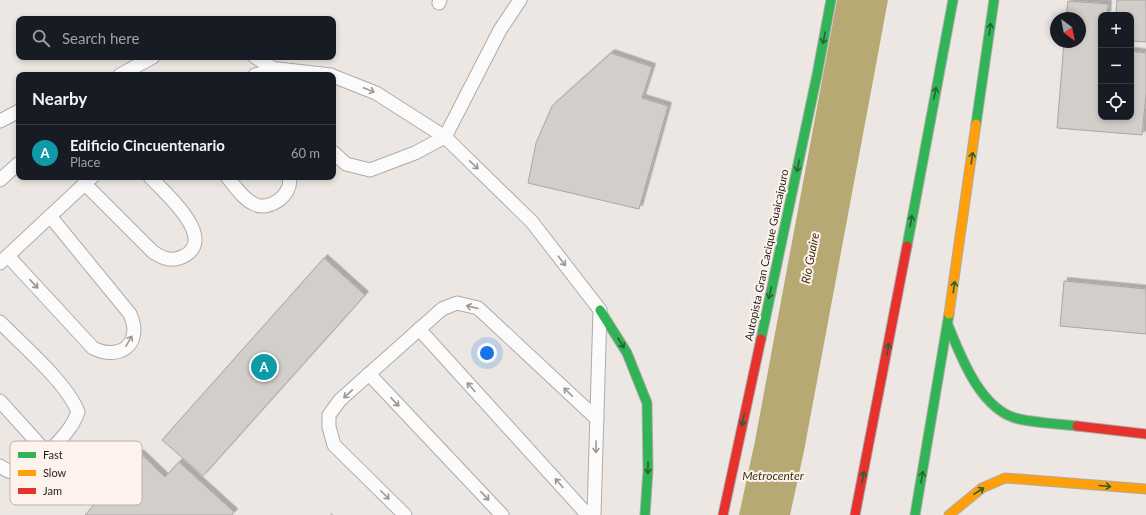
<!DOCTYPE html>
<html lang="en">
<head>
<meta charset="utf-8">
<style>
	:root { --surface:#171b24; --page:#242831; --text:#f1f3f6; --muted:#9ea1a6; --line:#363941; --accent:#b4b3b3 }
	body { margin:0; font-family:Lato,sans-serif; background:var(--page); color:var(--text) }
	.controls { position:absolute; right:12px; top:12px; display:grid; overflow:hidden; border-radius:8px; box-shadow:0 2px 6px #0003 }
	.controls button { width:36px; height:36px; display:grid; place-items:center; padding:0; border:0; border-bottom:1px solid var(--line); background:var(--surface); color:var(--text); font:20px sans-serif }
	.compass { position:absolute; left:1050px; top:12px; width:36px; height:36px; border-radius:50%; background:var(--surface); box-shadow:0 2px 6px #0003; rotate:148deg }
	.you { position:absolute; left:487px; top:353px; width:14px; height:14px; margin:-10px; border:3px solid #fff; border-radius:50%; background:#1a73e8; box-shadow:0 0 0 6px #1a73e833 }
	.badge { display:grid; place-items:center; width:26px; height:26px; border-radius:50%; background:var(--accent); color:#fff; font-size:13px; font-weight:700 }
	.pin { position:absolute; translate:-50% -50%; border:2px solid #fff; box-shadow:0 1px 4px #0006 }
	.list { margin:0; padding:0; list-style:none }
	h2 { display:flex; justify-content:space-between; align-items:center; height:52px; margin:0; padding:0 16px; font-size:17px }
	h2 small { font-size:13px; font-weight:400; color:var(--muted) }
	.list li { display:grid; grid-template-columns:26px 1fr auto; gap:12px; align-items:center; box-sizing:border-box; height:56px; padding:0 16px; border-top:1px solid var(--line) }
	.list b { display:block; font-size:15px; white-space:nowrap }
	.list p { margin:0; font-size:13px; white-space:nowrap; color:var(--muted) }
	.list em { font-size:13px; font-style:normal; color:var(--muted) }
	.icon { flex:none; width:22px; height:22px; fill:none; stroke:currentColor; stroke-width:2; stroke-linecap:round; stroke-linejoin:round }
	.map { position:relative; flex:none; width:1146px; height:515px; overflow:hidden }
	.search { position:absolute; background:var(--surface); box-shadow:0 2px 6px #0003; left:16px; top:16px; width:320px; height:44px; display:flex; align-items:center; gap:10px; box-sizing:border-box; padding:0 14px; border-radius:8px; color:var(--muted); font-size:15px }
	.panel { position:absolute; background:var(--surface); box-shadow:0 2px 6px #0003; left:16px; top:72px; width:320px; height:108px; border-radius:8px }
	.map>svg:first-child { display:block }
	.water { fill:#b6a973 }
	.building { fill:#d2ceca; stroke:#aaa7a3; filter:url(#shadow) }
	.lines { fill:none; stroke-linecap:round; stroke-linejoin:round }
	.lane-casing { stroke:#aeaba8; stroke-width:15 }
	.fast-casing { stroke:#aeaba8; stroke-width:11 }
	.slow-casing { stroke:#aeaba8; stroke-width:11 }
	.jam-casing { stroke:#aeaba8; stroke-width:11 }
	.path { stroke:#c9c7c6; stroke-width:2.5; stroke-dasharray:2 3; stroke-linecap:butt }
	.lane { stroke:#fcfbfb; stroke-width:13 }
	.fast { stroke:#30b455; stroke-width:9 }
	.slow { stroke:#ff9f0a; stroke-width:9 }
	.jam { stroke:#e5322d; stroke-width:9 }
	.oneway { stroke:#286236 }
	.oneway2 { stroke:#9a9897 }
	.labels { text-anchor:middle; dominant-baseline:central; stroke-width:4; stroke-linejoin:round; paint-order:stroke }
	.street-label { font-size:11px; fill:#221e1c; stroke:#fdf3ec }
	.water-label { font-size:12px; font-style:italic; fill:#3c3413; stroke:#fdf3ec }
	.key { fill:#fdf3ec; stroke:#bbb3ae; stroke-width:1 }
	.key-label { font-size:11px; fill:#221e1c }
</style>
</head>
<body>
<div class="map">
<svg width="1146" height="515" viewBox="0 0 1146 515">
	<defs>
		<filter id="shadow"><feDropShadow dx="3.5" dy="-3.5" stdDeviation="0" flood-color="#0004"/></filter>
	</defs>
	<rect width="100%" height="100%" fill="#ece7e2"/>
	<polygon class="water" points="837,0 888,0 804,451 790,515 739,515 755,441"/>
	<g class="building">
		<polygon points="1117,0 1146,0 1146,42 1131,41 1131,15 1116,15"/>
		<polygon points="1068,1 1108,4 1107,15 1101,15 1101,117 1131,117 1131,51 1146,53 1146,94 1142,135 1057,128 1064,42 1080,42 1080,18 1066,18"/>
		<polygon points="611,53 652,67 642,98 668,106 639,209 528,183 536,143 552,106"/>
		<polygon points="324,258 365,295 203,476 162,440"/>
		<polygon points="1064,281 1146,289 1146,334 1060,326"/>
		<polygon points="140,453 165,477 179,462 234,512 232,515 85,515"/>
	</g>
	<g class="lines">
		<g class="lane-casing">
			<g id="lane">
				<polyline points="439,3 440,0"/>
				<polyline points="255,57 279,72"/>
				<polyline points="120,75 153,57"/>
				<polyline points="255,75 278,69 331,75"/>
				<polyline points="333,76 376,93 445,137 532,222 600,310 594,515"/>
				<polyline points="0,121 19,111"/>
				<polyline points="333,152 346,164 370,170 415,153 445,137 500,30 520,0"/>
				<path d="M227 177C235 186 243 199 254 204 269 212 294 194 289 177"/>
				<polyline points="0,180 19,163"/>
				<path d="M85 184 153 252C164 259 172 262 184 256 218 238 164 192 150 177"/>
				<path d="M8 256 93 348C111 357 133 353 134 330 134 325 132 319 130 314L50 216"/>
				<polyline points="0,263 92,177"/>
				<path d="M0 322C23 346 67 383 78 412 76 417 74 422 71 426 63 438 33 472 20 473 12 474 6 470 0 466"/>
				<polyline points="419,329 585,512"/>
				<polyline points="369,374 502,515"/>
				<polyline points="0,401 47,453"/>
				<polyline points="405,515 334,445 329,427 329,415 340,400 369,374 442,309 457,303 478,308 597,419"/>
			</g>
		</g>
		<g class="fast-casing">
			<g id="fast">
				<polyline points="976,124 994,0"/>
				<polyline points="907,246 953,0"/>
				<polyline points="600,310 627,353 647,403 648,470 645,515"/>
				<path d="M948 325C961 357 981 411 1019 419 1038 423 1058 424 1077 426"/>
				<polyline points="761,339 817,75 831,0"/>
				<polyline points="915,515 949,314"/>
			</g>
		</g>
		<g class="slow-casing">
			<g id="slow">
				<polyline points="949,314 976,124"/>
				<polyline points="949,515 982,488 1005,478 1146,489"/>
			</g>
		</g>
		<g class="jam-casing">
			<g id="jam">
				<polyline points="1077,426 1146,434"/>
				<polyline points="723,515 761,339"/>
				<polyline points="855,515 907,246"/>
			</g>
		</g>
		<polyline class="path" points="331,515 333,512"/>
		<use href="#lane" class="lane"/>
		<use href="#fast" class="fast"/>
		<use href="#slow" class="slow"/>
		<use href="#jam" class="jam"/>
	</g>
	<defs><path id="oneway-shaft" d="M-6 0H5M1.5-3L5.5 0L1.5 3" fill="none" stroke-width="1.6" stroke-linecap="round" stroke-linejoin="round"/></defs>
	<g class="oneway">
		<use href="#oneway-shaft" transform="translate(990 29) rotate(-82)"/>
		<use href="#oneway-shaft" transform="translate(824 38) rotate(101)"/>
		<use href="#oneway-shaft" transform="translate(935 93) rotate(-79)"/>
		<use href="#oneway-shaft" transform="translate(972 158) rotate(-82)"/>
		<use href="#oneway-shaft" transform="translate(798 166) rotate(102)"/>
		<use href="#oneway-shaft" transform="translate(911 221) rotate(-80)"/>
		<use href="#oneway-shaft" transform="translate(954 287) rotate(-82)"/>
		<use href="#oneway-shaft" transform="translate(770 293) rotate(102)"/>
		<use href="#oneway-shaft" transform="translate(621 343) rotate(58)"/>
		<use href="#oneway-shaft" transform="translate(888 349) rotate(-80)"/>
		<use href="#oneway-shaft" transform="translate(743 420) rotate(102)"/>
		<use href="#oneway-shaft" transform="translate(648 468) rotate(91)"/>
		<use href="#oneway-shaft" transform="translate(863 477) rotate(-78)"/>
		<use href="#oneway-shaft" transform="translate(922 477) rotate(-80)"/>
		<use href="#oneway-shaft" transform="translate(1105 486) rotate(5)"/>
		<use href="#oneway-shaft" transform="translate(979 491) rotate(-33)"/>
	</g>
	<g class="oneway2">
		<use href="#oneway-shaft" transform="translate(369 90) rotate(22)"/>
		<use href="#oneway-shaft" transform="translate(474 165) rotate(44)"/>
		<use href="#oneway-shaft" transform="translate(562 261) rotate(53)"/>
		<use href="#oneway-shaft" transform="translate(34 284) rotate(47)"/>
		<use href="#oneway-shaft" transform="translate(472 307) rotate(-166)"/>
		<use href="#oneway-shaft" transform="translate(129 341) rotate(-60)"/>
		<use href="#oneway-shaft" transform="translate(471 387) rotate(-132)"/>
		<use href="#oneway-shaft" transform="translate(568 392) rotate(-136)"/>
		<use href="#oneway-shaft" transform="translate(348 394) rotate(137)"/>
		<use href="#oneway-shaft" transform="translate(395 402) rotate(47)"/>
		<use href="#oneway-shaft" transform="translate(596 447) rotate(91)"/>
		<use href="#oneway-shaft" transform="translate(559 483) rotate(-132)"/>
		<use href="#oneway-shaft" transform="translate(385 495) rotate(45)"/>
		<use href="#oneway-shaft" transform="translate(485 496) rotate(47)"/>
	</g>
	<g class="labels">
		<g class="street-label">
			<text transform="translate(766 255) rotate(-78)">Autopista Gran Cacique Guaicaipuro</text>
		</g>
		<g class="water-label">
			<text transform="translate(810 258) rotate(-79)">Río Guaire</text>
			<text x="773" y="475">Metrocenter</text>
		</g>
	</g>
	<rect x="10" y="441" width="132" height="64" rx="6" class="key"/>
	<rect x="18" y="452" width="18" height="6" fill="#30b455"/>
	<rect x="18" y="470" width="18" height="6" fill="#ff9f0a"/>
	<rect x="18" y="488" width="18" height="6" fill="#e5322d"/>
	<g class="key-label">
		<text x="43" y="459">Fast</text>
		<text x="43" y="477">Slow</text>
		<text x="43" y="495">Jam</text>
	</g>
</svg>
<div class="controls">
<button>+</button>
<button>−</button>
<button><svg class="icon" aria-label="locate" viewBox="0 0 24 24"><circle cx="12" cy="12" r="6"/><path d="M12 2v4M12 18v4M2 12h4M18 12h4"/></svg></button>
</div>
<svg class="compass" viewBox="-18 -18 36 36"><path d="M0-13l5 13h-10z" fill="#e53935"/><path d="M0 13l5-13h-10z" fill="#9ea1a6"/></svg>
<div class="you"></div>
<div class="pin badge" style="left:264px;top:367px;background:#0f9aa8">A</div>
<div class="search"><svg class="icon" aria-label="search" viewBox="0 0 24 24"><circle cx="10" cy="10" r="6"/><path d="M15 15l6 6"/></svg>Search here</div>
<section class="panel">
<h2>Nearby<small></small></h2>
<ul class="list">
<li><span class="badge" style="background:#0f9aa8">A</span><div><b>Edificio Cincuentenario</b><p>Place</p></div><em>60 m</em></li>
</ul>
</section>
</div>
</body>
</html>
